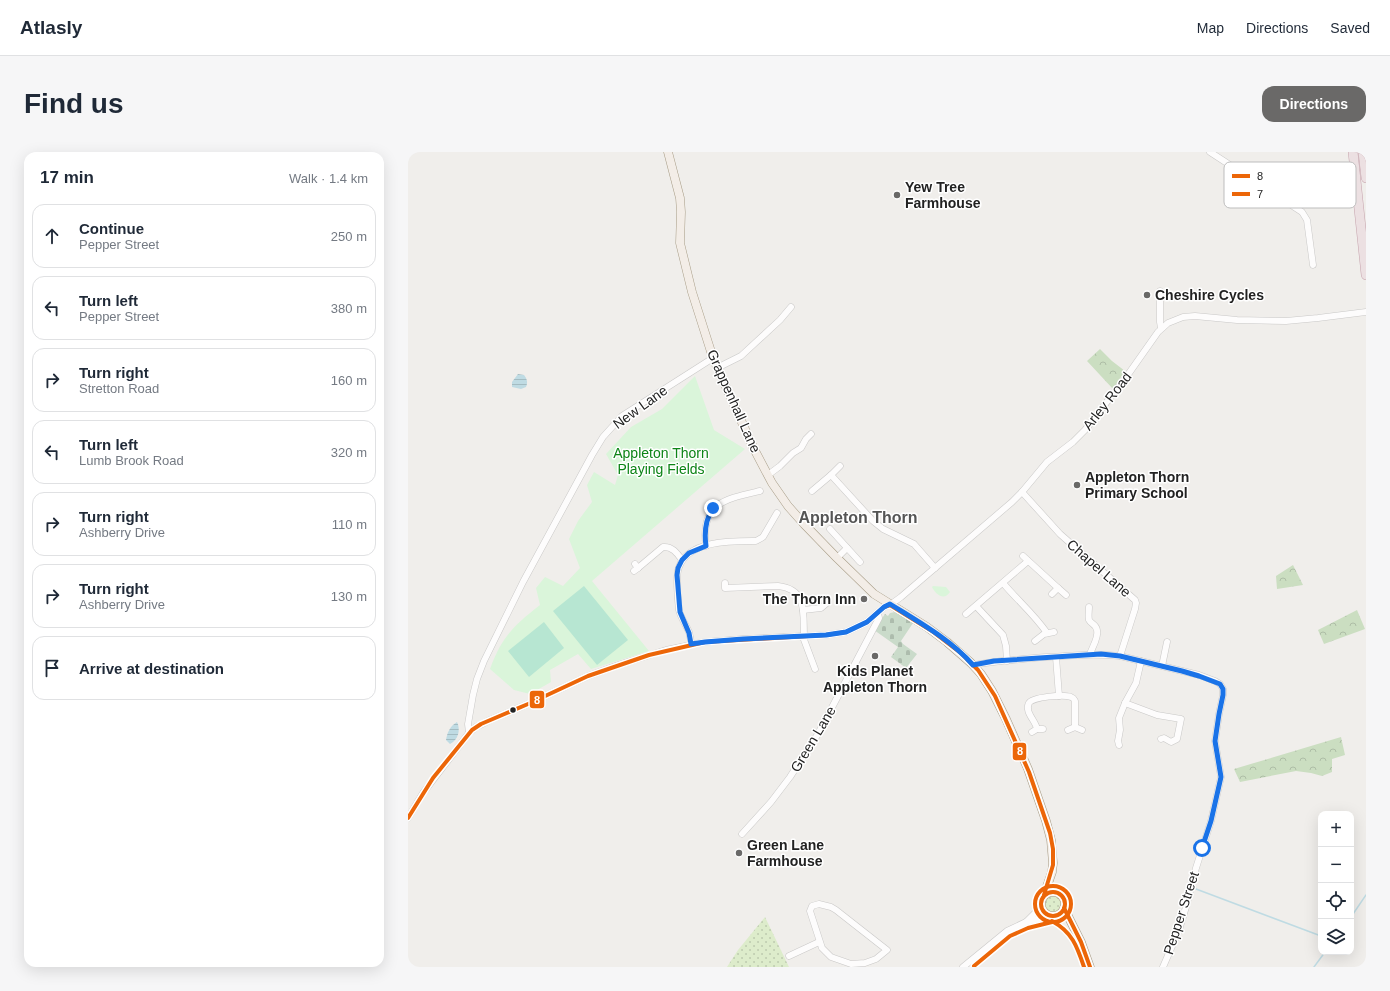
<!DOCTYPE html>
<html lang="en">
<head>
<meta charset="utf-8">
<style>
	:root { --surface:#fff; --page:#f6f6f7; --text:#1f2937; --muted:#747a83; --line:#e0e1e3; --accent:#6a6968 }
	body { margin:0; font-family:Arial,sans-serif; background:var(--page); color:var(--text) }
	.controls { position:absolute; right:12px; bottom:12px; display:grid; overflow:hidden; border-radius:8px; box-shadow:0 4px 16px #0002 }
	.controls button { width:36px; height:36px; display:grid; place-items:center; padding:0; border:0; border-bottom:1px solid var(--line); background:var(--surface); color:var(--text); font:20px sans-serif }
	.stop { position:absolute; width:12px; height:12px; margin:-9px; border:3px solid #1a73e8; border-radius:50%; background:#fff }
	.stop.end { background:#1a73e8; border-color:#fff; box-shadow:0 1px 4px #0008 }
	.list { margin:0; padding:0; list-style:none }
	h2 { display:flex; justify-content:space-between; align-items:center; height:52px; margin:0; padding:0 16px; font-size:17px }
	h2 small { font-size:13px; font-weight:400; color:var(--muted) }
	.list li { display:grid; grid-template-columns:26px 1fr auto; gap:12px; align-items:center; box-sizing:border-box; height:64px; margin:0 8px 8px; padding:0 8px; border:1px solid var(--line); border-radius:12px }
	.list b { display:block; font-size:15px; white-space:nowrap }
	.list p { margin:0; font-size:13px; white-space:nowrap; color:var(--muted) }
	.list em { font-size:13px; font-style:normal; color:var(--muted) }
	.icon { flex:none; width:22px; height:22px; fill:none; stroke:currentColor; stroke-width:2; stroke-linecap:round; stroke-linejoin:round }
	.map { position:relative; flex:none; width:958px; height:815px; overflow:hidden; border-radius:12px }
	header { display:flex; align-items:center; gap:24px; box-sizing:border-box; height:56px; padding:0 20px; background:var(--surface); border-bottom:1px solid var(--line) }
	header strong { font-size:19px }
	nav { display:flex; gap:22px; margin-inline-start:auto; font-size:14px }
	.intro { display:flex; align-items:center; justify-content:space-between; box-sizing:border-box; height:96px; padding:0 24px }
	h1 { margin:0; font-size:28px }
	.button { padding:10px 18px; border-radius:12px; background:var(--accent); color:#fff; font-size:14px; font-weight:700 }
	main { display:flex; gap:24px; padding:0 24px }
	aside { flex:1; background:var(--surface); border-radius:12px; box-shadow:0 4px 16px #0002 }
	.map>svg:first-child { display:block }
	.grass { fill:url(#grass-dots) }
	.forest { fill:url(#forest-crowns) }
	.cemetery { fill:url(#cemetery-stones) }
	.park { fill:#daf5da }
	.pitch { fill:#b7e6d2 }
	.water { fill:url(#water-rules) }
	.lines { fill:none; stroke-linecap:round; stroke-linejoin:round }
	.stream { stroke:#bfdbe3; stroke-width:1.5 }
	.minor-casing { stroke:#c9c8c7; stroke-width:7 }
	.major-casing { stroke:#a79c86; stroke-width:9 }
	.highway-casing { stroke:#c5a2ac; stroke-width:10 }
	.minor { stroke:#fdfcfc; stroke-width:6 }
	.major { stroke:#f3ede7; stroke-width:8 }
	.highway { stroke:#ece0e2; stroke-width:9 }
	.bus-1-casing { stroke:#fff; stroke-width:7 }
	.bus-2-casing { stroke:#fff; stroke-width:7 }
	.bus-1 { stroke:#ec6608; stroke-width:4 }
	.bus-2 { stroke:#ec6608; stroke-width:4 }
	.route { stroke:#1a73e8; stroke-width:5 }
	.poi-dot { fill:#6a6968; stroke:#fff; stroke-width:1.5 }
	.bus-dot { fill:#222; stroke:#fff; stroke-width:1.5 }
	.labels { text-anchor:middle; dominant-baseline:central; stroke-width:3; stroke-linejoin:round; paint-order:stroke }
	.poi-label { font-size:14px; font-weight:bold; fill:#222; stroke:#fff; text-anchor:start }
	.street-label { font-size:14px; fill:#222; stroke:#fff }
	.park-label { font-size:14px; fill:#0c8416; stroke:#fff }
	.quarter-label { font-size:16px; font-weight:bold; fill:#555; stroke:#fff }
	.key { fill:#fff; stroke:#bdbdbd; stroke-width:1 }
	.key-label { font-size:11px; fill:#222 }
	.line-badge { stroke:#fff; stroke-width:1.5 }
	.badge-label { font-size:11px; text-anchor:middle; font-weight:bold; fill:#fff }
</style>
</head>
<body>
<header>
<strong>Atlasly</strong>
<nav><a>Map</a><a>Directions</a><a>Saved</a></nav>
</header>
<div class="intro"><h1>Find us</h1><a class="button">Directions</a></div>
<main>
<aside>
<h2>17 min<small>Walk · 1.4 km</small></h2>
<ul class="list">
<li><svg class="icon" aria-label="ahead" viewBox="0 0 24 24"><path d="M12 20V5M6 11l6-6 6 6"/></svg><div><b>Continue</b><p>Pepper Street</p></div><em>250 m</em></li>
<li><svg class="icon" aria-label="left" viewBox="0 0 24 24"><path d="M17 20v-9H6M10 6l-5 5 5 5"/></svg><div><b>Turn left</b><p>Pepper Street</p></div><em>380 m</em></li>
<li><svg class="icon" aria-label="right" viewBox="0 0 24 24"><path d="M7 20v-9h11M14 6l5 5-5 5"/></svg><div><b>Turn right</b><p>Stretton Road</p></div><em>160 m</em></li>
<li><svg class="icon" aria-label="left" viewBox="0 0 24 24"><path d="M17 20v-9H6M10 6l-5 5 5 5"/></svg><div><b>Turn left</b><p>Lumb Brook Road</p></div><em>320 m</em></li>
<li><svg class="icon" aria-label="right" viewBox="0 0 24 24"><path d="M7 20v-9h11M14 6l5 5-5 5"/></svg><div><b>Turn right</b><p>Ashberry Drive</p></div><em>110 m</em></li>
<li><svg class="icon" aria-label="right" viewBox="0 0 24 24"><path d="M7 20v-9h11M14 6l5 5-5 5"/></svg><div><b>Turn right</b><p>Ashberry Drive</p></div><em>130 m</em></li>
<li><svg class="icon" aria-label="arrive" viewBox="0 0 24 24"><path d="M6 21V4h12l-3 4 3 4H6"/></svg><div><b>Arrive at destination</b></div></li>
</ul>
</aside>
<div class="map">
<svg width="958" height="815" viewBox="0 0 958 815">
	<defs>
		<pattern id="grass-dots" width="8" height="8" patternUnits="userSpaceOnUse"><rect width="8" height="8" fill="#ddeccb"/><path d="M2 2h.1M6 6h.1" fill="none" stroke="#bdcaae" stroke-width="1.8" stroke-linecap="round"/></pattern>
		<pattern id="forest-crowns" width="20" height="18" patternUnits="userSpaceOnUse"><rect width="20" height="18" fill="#cbdec1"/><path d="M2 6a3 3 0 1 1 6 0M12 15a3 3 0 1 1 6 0" fill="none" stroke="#aebea6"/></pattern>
		<pattern id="cemetery-stones" width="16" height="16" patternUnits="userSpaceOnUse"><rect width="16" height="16" fill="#cadbca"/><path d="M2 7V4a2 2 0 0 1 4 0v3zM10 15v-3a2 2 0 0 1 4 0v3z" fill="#adbcad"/></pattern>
		<pattern id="water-rules" width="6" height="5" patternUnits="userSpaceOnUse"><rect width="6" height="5" fill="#bfdbe3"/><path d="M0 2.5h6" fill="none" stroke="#a4bcc2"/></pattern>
	</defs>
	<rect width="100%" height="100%" fill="#f0eeeb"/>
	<g class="grass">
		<circle cx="645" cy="752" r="10"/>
		<polygon points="357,765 381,815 319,815 330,798"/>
	</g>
	<g class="forest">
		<polygon points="692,197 704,209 717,219 705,237 679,209"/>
		<polygon points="885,413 895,433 869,437 868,424"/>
		<polygon points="949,458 957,477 916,492 910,478"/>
		<polygon points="933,585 937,603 924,607 924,620 914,624 903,621 888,619 832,630 826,617"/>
	</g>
	<polygon class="cemetery" points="487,460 505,471 493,489 495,492 509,502 498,516 483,505 490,495 466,478 477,462 480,464 482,461"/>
	<g class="park">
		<path d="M287 224 306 278 337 297 184 429 241 499 183 517 170 502 142 518 143 530 122 542 106 538 82 517C94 485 105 474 132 453L128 436 137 425 155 434 172 416 161 387 170 369 184 350 179 333 186 320 207 333 210 323 198 302 223 275 254 257Z"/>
		<path d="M525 434 538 435 542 440C536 449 528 443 524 435Z"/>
	</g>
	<g class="pitch">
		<polygon points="176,434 220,488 189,513 145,459"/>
		<polygon points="136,470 156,496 121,525 100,499"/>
	</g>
	<g class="water">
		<path d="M110 222 116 223C119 227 120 230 118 235L113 237 104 235V230Z"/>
		<path d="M49 570C53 578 50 588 42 592L38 588C39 581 42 574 49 570Z"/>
	</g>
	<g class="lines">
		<g class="stream">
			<polyline points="788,737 913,784"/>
			<polyline points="943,765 958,743"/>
			<polyline points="906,815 917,800"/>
		</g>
		<g class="minor-casing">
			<g id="minor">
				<polyline points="802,0 894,60 899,68 905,113"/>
				<polyline points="752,139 752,170 753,176"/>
				<polyline points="309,216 333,204 372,168 383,155"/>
				<polyline points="432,314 423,323 465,369 475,377 506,392 527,416"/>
				<polyline points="360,323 372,314 385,301 393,296 398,287 403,282"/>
				<polyline points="404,339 423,323"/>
				<polyline points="614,340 652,382 727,448 728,451 727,457 712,504"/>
				<polyline points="422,377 452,410"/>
				<path d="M298 394C292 351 317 347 352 339"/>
				<polyline points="615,404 650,436"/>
				<polyline points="429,406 439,396"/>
				<path d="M230 416 255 395C264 394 269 401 274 408"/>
				<polyline points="226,419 230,416 227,412"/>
				<path d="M317 431V436L370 434C400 437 395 462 396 485"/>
				<path d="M595 431C609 448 626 462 639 481"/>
				<polyline points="644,442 650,436 658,443"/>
				<polyline points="568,454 595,483 598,494 599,509"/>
				<path d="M681 455C681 459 680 464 681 468 683 472 688 472 689 478 691 485 684 496 682 502"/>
				<polyline points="395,458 413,456 420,450"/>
				<polyline points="558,462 620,409"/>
				<polyline points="395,485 407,517"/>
				<polyline points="627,489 636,482 646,480"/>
				<path d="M283 492C283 488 282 484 281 480 278 473 273 466 271 458 270 446 267 425 271 415 281 388 324 389 348 389L355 385 369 361"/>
				<polyline points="648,505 651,544"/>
				<path d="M565 513C585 509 606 508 626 506 655 504 684 501 712 504L791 523 807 529 812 532 815 537V543L811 562 807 589 813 625 803 669 788 716 778 755 771 778 755 815"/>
				<polyline points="754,514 759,490"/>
				<polyline points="717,551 749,563 773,567 769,587 763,590 756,586 753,587"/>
				<path d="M629 577C628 569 616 560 621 551 624 545 656 542 663 545 666 546 666 547 667 549V575"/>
				<polyline points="660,578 667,575 674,578"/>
				<polyline points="624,580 629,577 635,577"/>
				<polyline points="61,581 60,572 65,543 69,527 76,509 115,430 184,303 195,285 214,264 305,206"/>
				<polyline points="711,593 710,589 712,578 711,566 717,551 728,531 733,509"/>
				<polyline points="0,666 15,641 61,581 68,575 82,568 120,552 180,524 213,512 258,498 297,490 335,487 418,483 438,480 459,470 476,455 482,453 493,445 604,350 614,340 639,310 665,290 677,278 719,224 750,180 760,171 775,165 787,164 829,168 878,169 910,166 958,160"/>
				<polyline points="334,682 363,650 382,625 410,582 471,466 470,461"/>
				<polygon points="411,752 423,755 428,758 479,798 468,807 457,811 443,812 423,805 414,796 402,759 404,754"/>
				<polyline points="619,769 629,759 632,751"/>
				<polyline points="381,804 411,790"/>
				<polyline points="555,815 599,779 618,770 643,764"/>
			</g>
		</g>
		<g class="major-casing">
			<g id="major">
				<polyline points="260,0 272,46 273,60 272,91 284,140 305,206 345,295 364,331 380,354 396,372 429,406 466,442 519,475 539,490 563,511 573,522 584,539 598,567 620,617 638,669 643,688 645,711 644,720 636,743"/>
				<circle cx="645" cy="752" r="12"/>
				<polyline points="656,756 673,790 682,815"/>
			</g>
		</g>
		<g class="highway-casing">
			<g id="highway">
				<polyline points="945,0 958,123"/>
				<polyline points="955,0 958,26"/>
			</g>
		</g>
		<use href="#minor" class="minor"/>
		<use href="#major" class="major"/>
		<use href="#highway" class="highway"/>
		<g class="bus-1-casing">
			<g id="bus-1">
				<polyline points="0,666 25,626 64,578 73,572 120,552 180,524 241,503 297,490 418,483 438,480 459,470 476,455 482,453 524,479 554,502 570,518 587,544 621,620 642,681 645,697 645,713 636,743"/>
				<circle cx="645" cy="752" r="12"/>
				<polyline points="656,756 673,790 682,815"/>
			</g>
		</g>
		<g class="bus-2-casing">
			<g id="bus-2">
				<circle cx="645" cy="752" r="18"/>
				<path d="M644 769C664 780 669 794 676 815"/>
				<polyline points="566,814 602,784 620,776 644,770"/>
			</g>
		</g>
		<use href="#bus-1" class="bus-1"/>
		<use href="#bus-2" class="bus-2"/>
	</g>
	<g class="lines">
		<path class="route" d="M305 356C297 368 296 380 298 394L281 401 274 408 270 416 269 423 272 460 281 481 283 492 297 490 335 487 418 483 438 480 459 470 476 455 482 452C511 470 543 488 565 513L586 509 693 502 712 504 774 519 791 524 812 532 815 537V543L811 562 807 589 813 625 803 669 794 696"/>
	</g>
	<g class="poi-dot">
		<circle cx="489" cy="43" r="4"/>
		<circle cx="739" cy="143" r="4"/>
		<circle cx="669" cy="333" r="4"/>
		<circle cx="456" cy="447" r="4"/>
		<circle cx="467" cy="504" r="4"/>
		<circle cx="331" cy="701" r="4"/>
	</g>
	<circle class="bus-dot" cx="105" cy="558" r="3.5"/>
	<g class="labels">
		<g class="poi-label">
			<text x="497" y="35">Yew Tree<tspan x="497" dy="16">Farmhouse</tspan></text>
			<text x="747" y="143">Cheshire Cycles</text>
			<text x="677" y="325">Appleton Thorn<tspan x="677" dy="16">Primary School</tspan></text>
			<text x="448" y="447" text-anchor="end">The Thorn Inn</text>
			<text x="467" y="519" text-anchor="middle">Kids Planet<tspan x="467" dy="16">Appleton Thorn</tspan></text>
			<text x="339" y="693">Green Lane<tspan x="339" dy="16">Farmhouse</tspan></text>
		</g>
		<g class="street-label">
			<text transform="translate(326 249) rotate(66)">Grappenhall Lane</text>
			<text transform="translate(699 249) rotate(-52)">Arley Road</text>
			<text transform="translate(232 255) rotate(-36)">New Lane</text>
			<text transform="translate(691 416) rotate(41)">Chapel Lane</text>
			<text transform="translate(405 587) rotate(-59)">Green Lane</text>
			<text transform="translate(773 761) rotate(-72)">Pepper Street</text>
		</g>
		<g class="park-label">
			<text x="253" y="301">Appleton Thorn<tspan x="253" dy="16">Playing Fields</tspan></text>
		</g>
		<g class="quarter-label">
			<text x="450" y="365">Appleton Thorn</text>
		</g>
	</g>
	<rect x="816" y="10" width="132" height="46" rx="6" class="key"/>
	<rect x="824" y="22" width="18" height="4" fill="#ec6608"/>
	<rect x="824" y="40" width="18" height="4" fill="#ec6608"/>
	<g class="key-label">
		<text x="849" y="28">8</text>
		<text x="849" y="46">7</text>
	</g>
	<g class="line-badge">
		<rect x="121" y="538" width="16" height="19" rx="4" fill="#ec6608"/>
		<rect x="604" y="590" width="15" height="19" rx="4" fill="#ec6608"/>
	</g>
	<g class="badge-label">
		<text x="129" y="552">8</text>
		<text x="612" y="603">8</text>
	</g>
</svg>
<div class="controls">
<button>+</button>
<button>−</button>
<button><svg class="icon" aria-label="locate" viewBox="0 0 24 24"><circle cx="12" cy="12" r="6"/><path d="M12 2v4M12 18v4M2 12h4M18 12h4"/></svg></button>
<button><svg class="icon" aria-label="layers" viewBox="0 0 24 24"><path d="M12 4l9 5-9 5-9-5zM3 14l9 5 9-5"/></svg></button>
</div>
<div class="stop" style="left:794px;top:696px"></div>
<div class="stop end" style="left:305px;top:356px"></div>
</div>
</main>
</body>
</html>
